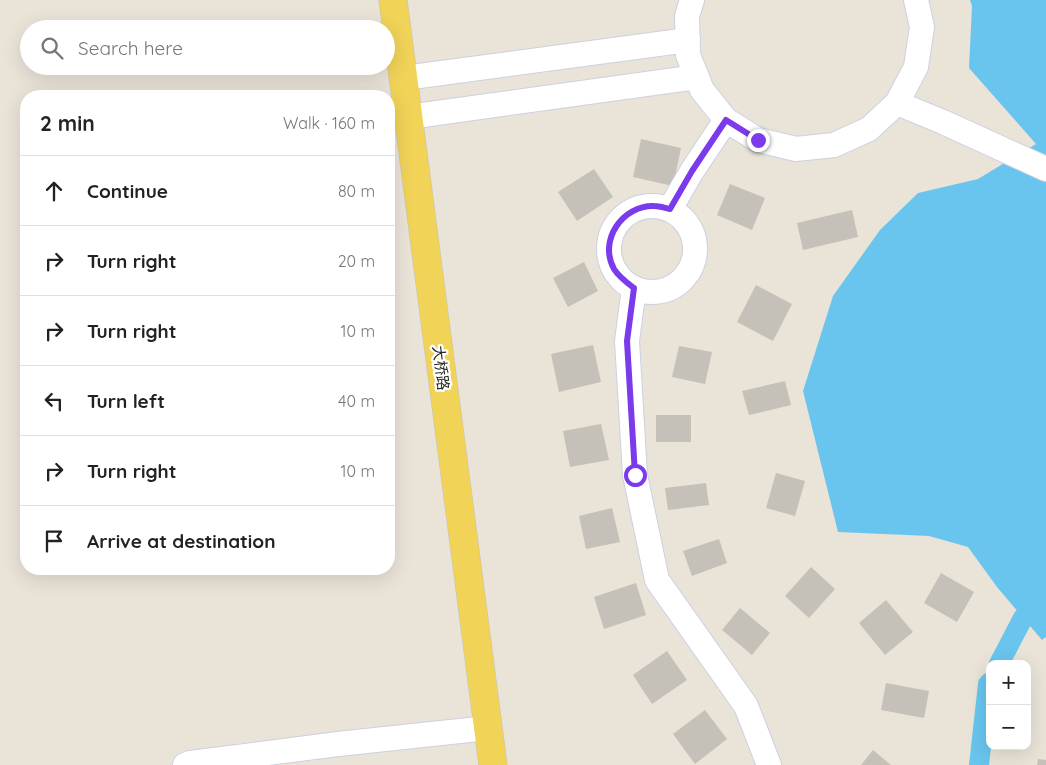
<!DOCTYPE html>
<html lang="en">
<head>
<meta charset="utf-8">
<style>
	:root { --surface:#fff; --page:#f6f6f6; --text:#222; --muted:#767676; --line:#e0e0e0 }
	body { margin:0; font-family:Quicksand,"Noto Sans SC",sans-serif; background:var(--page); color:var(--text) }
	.controls { position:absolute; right:15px; bottom:15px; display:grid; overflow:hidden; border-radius:10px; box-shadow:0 5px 20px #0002 }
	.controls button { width:45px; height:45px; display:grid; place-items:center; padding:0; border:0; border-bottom:1px solid var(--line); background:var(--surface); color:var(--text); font:25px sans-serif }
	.stop { position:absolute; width:15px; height:15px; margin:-11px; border:4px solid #7c3aed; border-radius:50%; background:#fff }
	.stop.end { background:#7c3aed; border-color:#fff; box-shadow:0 1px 5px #0008 }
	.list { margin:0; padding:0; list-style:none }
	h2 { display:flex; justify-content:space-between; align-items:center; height:65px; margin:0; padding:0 20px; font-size:21px }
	h2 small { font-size:16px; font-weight:400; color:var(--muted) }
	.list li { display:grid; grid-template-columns:32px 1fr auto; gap:15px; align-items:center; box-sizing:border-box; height:70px; padding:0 20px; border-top:1px solid var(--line) }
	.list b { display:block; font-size:19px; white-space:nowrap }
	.list em { font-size:16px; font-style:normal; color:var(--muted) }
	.icon { flex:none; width:28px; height:28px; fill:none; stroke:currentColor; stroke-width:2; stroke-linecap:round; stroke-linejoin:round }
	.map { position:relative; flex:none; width:1046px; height:765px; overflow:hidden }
	.search { position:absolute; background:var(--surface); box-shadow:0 5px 20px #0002; left:20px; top:20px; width:375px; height:55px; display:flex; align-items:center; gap:12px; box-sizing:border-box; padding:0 18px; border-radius:28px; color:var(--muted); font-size:19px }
	.panel { position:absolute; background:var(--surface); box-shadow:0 5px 20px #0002; left:20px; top:90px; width:375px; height:485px; border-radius:20px }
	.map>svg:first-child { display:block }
	.water { fill:#69c5ee }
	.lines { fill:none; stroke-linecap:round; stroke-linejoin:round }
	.canal { stroke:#69c5ee; stroke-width:20 }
	.building { fill:#c5c0b8 }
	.street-casing { stroke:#cdd0e1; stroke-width:26 }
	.primary-casing { stroke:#c3c3c3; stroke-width:29 }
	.street { stroke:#fff; stroke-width:24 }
	.primary { stroke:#f0d357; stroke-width:28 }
	.route { stroke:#7c3aed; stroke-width:6 }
	.labels { text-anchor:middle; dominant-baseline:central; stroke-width:4.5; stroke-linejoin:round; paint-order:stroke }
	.street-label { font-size:15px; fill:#272727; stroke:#fff }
</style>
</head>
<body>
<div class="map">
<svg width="1046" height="765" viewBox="0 0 1046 765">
	<rect width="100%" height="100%" fill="#eae3d8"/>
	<polygon class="water" points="970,0 1046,0 1046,637 1042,640 997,587 968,547 929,536 838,532 803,391 833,296 880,230 918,193 978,179 1036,144 969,68 972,6"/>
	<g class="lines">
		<g class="canal">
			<polyline points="999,664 1023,618"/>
			<polyline points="979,765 988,684 990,682"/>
		</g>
	</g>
	<g class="building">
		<polygon points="641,139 681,148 673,186 633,177"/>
		<polygon points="594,169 613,197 577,221 558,192"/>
		<polygon points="730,184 765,198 752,230 717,215"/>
		<polygon points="852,210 858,237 803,250 797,223"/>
		<polygon points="584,262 598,291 568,307 553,278"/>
		<polygon points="756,285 792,304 773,341 737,322"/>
		<polygon points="593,345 601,382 559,392 551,354"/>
		<polygon points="679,346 712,352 705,384 672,377"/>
		<polygon points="785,381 791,405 749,415 742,391"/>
		<rect x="656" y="415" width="35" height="27"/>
		<polygon points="601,424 609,460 570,467 563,431"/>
		<polygon points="776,473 805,481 795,516 766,508"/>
		<polygon points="706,483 709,505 668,510 665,488"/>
		<polygon points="612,508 620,542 586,549 579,516"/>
		<polygon points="719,539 727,563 692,576 683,551"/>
		<polygon points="811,567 835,589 809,618 785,596"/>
		<polygon points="941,573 974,592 957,622 924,603"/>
		<polygon points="636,583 646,615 604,629 594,597"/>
		<polygon points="886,600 913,632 885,655 859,623"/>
		<polygon points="740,608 770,633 752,655 722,630"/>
		<polygon points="667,651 687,680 652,704 633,675"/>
		<polygon points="886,683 929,691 924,718 881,710"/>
		<polygon points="705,710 727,739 695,764 673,734"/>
		<polygon points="873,750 891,765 861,765"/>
		<polygon points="1038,759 1046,760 1046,765 1037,765"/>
	</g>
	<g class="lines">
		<g class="street-casing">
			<g id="street">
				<polyline points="692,0 687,16 688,55 702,90 726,120 758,140 796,149 834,145 869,129 897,103 916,67 922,27 916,0"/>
				<polyline points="404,78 688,40"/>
				<polyline points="897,103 943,122 1046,169"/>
				<polyline points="408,117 697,77"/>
				<circle cx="652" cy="249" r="43"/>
				<polyline points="670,209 692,171 726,120"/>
				<polyline points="634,288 627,341 635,475 657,580 746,706 769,765"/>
				<polyline points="185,765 190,763 338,744 488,728"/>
			</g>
		</g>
		<g class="primary-casing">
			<polyline id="primary" points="393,0 493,765"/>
		</g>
		<use href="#street" class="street"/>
		<use href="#primary" class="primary"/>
	</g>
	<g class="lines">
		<path class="route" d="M635 475 627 341 634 288C626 282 619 277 614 269 598 240 623 205 654 206 659 206 665 208 670 209L692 171 726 120 758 140"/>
	</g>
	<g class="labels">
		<g class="street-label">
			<text transform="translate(441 368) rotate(83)">大桥路</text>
		</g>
	</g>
</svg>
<div class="controls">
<button>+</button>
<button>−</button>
</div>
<div class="stop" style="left:635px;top:475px"></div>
<div class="stop end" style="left:758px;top:140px"></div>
<div class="search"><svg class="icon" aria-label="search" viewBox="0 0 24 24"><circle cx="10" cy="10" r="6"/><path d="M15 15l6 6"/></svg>Search here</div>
<section class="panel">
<h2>2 min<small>Walk · 160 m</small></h2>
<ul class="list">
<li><svg class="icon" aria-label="ahead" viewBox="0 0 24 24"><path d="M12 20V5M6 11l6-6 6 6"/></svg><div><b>Continue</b></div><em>80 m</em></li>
<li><svg class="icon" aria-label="right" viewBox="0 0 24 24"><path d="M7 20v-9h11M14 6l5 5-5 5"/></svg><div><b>Turn right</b></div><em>20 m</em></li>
<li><svg class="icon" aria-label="right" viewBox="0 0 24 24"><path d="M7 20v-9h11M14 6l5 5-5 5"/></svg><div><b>Turn right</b></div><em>10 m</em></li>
<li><svg class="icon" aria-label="left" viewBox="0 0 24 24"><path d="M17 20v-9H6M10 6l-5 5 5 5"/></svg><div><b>Turn left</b></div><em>40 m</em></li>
<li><svg class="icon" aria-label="right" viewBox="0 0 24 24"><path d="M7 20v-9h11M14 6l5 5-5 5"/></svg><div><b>Turn right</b></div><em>10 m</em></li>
<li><svg class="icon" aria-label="arrive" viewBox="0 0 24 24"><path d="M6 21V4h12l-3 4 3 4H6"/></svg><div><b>Arrive at destination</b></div></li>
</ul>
</section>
</div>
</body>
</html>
